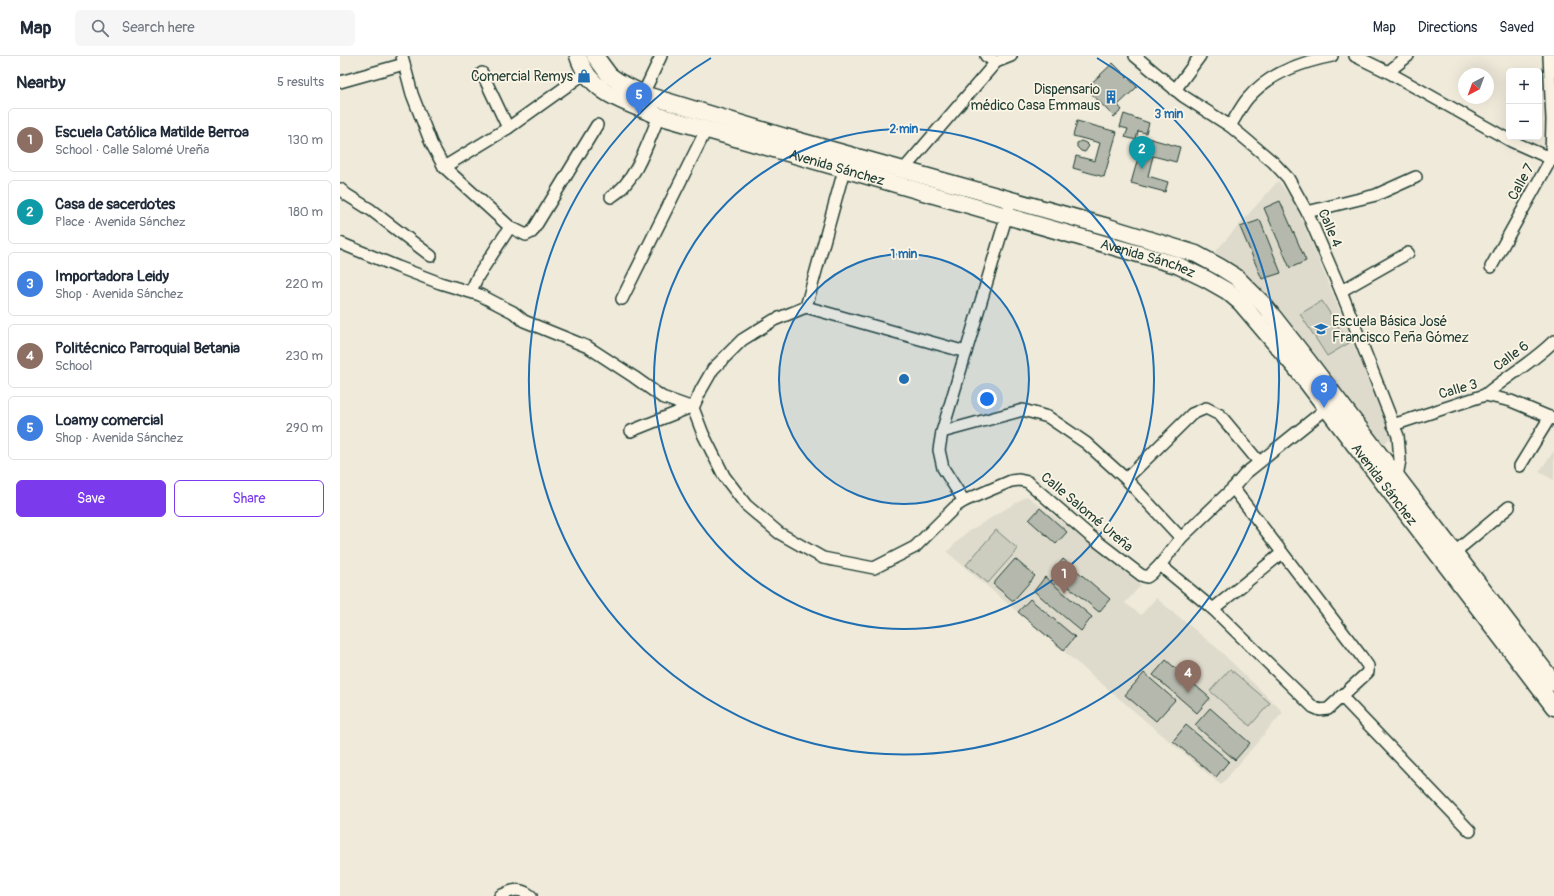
<!DOCTYPE html>
<html lang="en">
<head>
<meta charset="utf-8">
<style>
	:root { --surface:#fff; --page:#f6f6f7; --text:#1f2937; --muted:#747a83; --line:#e0e1e3; --accent:#7c3aed }
	body { margin:0; font-family:Pangolin,sans-serif; background:var(--page); color:var(--text) }
	.controls { position:absolute; right:12px; top:12px; display:grid; overflow:hidden; border-radius:6px; box-shadow:0 4px 16px #0002 }
	.controls button { width:36px; height:36px; display:grid; place-items:center; padding:0; border:0; border-bottom:1px solid var(--line); background:var(--surface); color:var(--text); font:20px sans-serif }
	.compass { position:absolute; left:1118px; top:12px; width:36px; height:36px; border-radius:50%; background:var(--surface); box-shadow:0 4px 16px #0002; rotate:221deg }
	.you { position:absolute; left:647px; top:343px; width:14px; height:14px; margin:-10px; border:3px solid #fff; border-radius:50%; background:#1a73e8; box-shadow:0 0 0 6px #1a73e833 }
	.badge { display:grid; place-items:center; width:26px; height:26px; border-radius:50%; background:var(--accent); color:#fff; font-size:13px; font-weight:700 }
	.pin { position:absolute; translate:-50% -33px; filter:drop-shadow(0 1px 2px #0008) }
	.pin::after { content:''; position:absolute; top:21px; width:14px; height:12px; background:inherit; clip-path:polygon(0 0,100% 0,50% 100%) }
	.list { margin:0; padding:0; list-style:none }
	h2 { display:flex; justify-content:space-between; align-items:center; height:52px; margin:0; padding:0 16px; font-size:17px }
	h2 small { font-size:13px; font-weight:400; color:var(--muted) }
	.list li { display:grid; grid-template-columns:26px 1fr auto; gap:12px; align-items:center; box-sizing:border-box; height:64px; margin:0 8px 8px; padding:0 8px; border:1px solid var(--line); border-radius:6px }
	.list b { display:block; font-size:15px; white-space:nowrap }
	.list p { margin:0; font-size:13px; white-space:nowrap; color:var(--muted) }
	.list em { font-size:13px; font-style:normal; color:var(--muted) }
	.actions { display:flex; gap:8px; padding:12px 16px }
	.actions a { flex:1; padding:9px 0; border:1px solid var(--accent); border-radius:6px; text-align:center; font-size:14px; color:var(--accent) }
	.actions .main { background:var(--accent); color:#fff }
	.icon { flex:none; width:22px; height:22px; fill:none; stroke:currentColor; stroke-width:2; stroke-linecap:round; stroke-linejoin:round }
	.map { position:relative; flex:none; width:1214px; height:840px; overflow:hidden }
	header { display:flex; align-items:center; gap:24px; box-sizing:border-box; height:56px; padding:0 20px; background:var(--surface); border-bottom:1px solid var(--line) }
	header strong { font-size:19px }
	nav { display:flex; gap:22px; margin-inline-start:auto; font-size:14px }
	.search { width:280px; height:36px; background:var(--page); display:flex; align-items:center; gap:10px; box-sizing:border-box; padding:0 14px; border-radius:6px; color:var(--muted); font-size:15px }
	main { display:flex }
	aside { flex:1; background:var(--surface) }
	.map>svg:first-child { display:block }
	.built { fill:#dedbcc }
	.green { fill:#cccdbf; stroke:#76857a }
	.building { fill:#b5b9ad; stroke:#1f3d34 }
	.lines { fill:none; stroke-linecap:round; stroke-linejoin:round }
	.street-casing { stroke:#1f3d34; stroke-width:14 }
	.secondary-casing { stroke:#1f3d34; stroke-width:19 }
	.street { stroke:#fcf5e5; stroke-width:11 }
	.secondary { stroke:#fcf5e5; stroke-width:16 }
	.ring { fill:none; stroke:#1f6fb2; stroke-width:2 }
	.labels { text-anchor:middle; dominant-baseline:central; stroke-width:3.5; stroke-linejoin:round; paint-order:stroke }
	.poi-label { font-size:14px; fill:#1f3d34; stroke:#fcf5e5; text-anchor:end }
	.street-label { font-size:14px; fill:#1f3d34; stroke:#fcf5e5 }
	.centre { fill:#1f6fb2; stroke:#fcf5e5; stroke-width:2 }
	.ring-label { font-size:12px; text-anchor:middle; font-weight:bold; fill:#1f6fb2; stroke:#fcf5e5; stroke-width:3.5; stroke-linejoin:round; paint-order:stroke }
</style>
</head>
<body>
<header>
<strong>Map</strong>
<div class="search"><svg class="icon" aria-label="search" viewBox="0 0 24 24"><circle cx="10" cy="10" r="6"/><path d="M15 15l6 6"/></svg>Search here</div>
<nav><a>Map</a><a>Directions</a><a>Saved</a></nav>
</header>
<main>
<aside>
<h2>Nearby<small>5 results</small></h2>
<ul class="list">
<li><span class="badge" style="background:#8d6e63">1</span><div><b>Escuela Católica Matilde Berroa</b><p>School · Calle Salomé Ureña</p></div><em>130 m</em></li>
<li><span class="badge" style="background:#0f9aa8">2</span><div><b>Casa de sacerdotes</b><p>Place · Avenida Sánchez</p></div><em>180 m</em></li>
<li><span class="badge" style="background:#3f7fe0">3</span><div><b>Importadora Leidy</b><p>Shop · Avenida Sánchez</p></div><em>220 m</em></li>
<li><span class="badge" style="background:#8d6e63">4</span><div><b>Politécnico Parroquial Betania</b><p>School</p></div><em>230 m</em></li>
<li><span class="badge" style="background:#3f7fe0">5</span><div><b>Loamy comercial</b><p>Shop · Avenida Sánchez</p></div><em>290 m</em></li>
</ul>
<div class="actions"><a class="main">Save</a><a>Share</a></div>
</aside>
<div class="map">
<svg width="1214" height="840" viewBox="0 0 1214 840">
	<rect width="100%" height="100%" fill="#efeada"/>
	<filter id="ink" filterUnits="userSpaceOnUse"><feTurbulence type="fractalNoise" baseFrequency=".025" numOctaves="2"/><feDisplacementMap in="SourceGraphic" scale="8" xChannelSelector="R" yChannelSelector="G"/><feConvolveMatrix kernelMatrix="1 2 1 2 8 2 1 2 1" color-interpolation-filters="sRGB"/></filter>
	<g filter="url(#ink)">
		<g class="built">
			<polygon points="938,125 954,145 1052,380 1043,389 939,252 912,225 875,196"/>
			<polygon points="1214,395 1214,424 1199,416"/>
			<polygon points="687,440 750,487 801,529 785,547 801,559 816,542 878,593 943,656 881,729 607,496 626,477"/>
		</g>
		<g class="green">
			<polygon points="982,245 1009,287 987,300 960,258"/>
			<polygon points="656,474 678,493 648,527 626,509"/>
			<polygon points="890,613 930,647 910,670 870,635"/>
		</g>
		<g class="building">
			<polygon points="773,7 797,31 778,49 782,54 774,61 746,32"/>
			<polygon points="784,58 809,67 806,77 798,75 796,84 785,81 788,73 780,71"/>
			<polygon points="737,65 777,76 764,121 733,112 736,100 755,105 760,87 733,80"/>
			<polygon points="804,81 840,91 836,106 813,100 808,120 828,126 825,136 791,127"/>
			<polygon points="741,85 746,87 749,90 745,96 741,95 737,91 737,87"/>
			<polygon points="940,145 966,205 950,212 924,152"/>
			<polygon points="920,164 941,217 922,223 900,171"/>
			<polygon points="700,452 727,476 716,488 689,464"/>
			<polygon points="675,503 695,520 673,545 653,528"/>
			<polygon points="723,503 770,543 759,556 712,517"/>
			<polygon points="705,521 752,561 741,575 694,535"/>
			<polygon points="690,543 735,581 724,594 678,556"/>
			<polygon points="826,604 870,642 857,657 813,619"/>
			<polygon points="804,617 835,644 816,665 785,639"/>
			<polygon points="870,652 910,687 895,704 855,669"/>
			<polygon points="846,669 889,705 876,721 833,685"/>
		</g>
		<g class="lines">
			<g class="street-casing">
				<g id="street">
					<polyline points="62,0 72,38 91,87 104,111 170,171 186,179 192,176 257,69"/>
					<polyline points="646,0 656,6"/>
					<polyline points="795,0 843,40 890,70 933,106 948,122 967,156 1001,235 1058,380 1060,404 1056,426"/>
					<polyline points="1015,0 1048,16 1171,85 1214,104"/>
					<polyline points="1048,16 1068,0"/>
					<polyline points="142,17 168,72"/>
					<polyline points="0,26 64,8"/>
					<polyline points="835,34 860,0"/>
					<polyline points="303,38 321,0"/>
					<path d="M890 70C896 61 901 50 908 42 929 17 962 6 992 0"/>
					<polyline points="104,111 168,72 245,17"/>
					<polyline points="564,113 656,6 671,0"/>
					<polyline points="0,133 7,139 31,154 91,200"/>
					<path d="M271 141C296 126 308 86 319 60"/>
					<polyline points="967,156 1036,139 1076,121"/>
					<polyline points="0,187 58,211 100,227 140,239 173,256 184,265 248,291 294,321 322,341 353,352"/>
					<polyline points="1151,211 1211,103 1212,64 1209,0"/>
					<polyline points="131,235 138,220 170,171"/>
					<polyline points="1001,235 1068,197"/>
					<polyline points="282,243 366,74"/>
					<polyline points="466,251 434,264 402,284 373,313 361,334 353,352 363,378 384,420 406,449 439,477 483,502 534,512 575,491 615,451 624,445 671,425 679,424 688,426 749,479 801,519 807,521 811,518 820,509 841,482 893,432 906,417 992,348"/>
					<polyline points="466,251 626,296"/>
					<polyline points="466,251 504,114"/>
					<path d="M1145 339C1167 320 1193 306 1214 285"/>
					<polyline points="1053,369 1145,339 1171,345 1214,363"/>
					<polyline points="291,375 351,351"/>
					<polyline points="602,376 683,354 708,361 746,387 786,423 841,482"/>
					<polyline points="1180,410 1210,361"/>
					<polyline points="786,423 852,358 866,352 880,359 919,406"/>
					<polyline points="624,445 603,412 599,394 602,376 671,145"/>
					<polyline points="1115,496 1169,451"/>
					<polyline points="820,509 873,553 942,497"/>
					<polyline points="873,553 973,651 980,654 988,653 1028,616 1028,610 1021,600 893,432"/>
					<polyline points="1001,640 1130,775"/>
					<path d="M160 840C172 834 179 831 191 840"/>
				</g>
			</g>
			<g class="secondary-casing">
				<g id="secondary">
					<path id="s1" d="M238 0C250 38 286 46 319 60L837 209 866 223 887 235 901 247 956 312 1214 651"/>
					<polyline points="255,0 269,19 279,26 303,38 445,81 768,171 856,198 880,211 896,221 924,249 968,305 1214,627"/>
				</g>
			</g>
			<use href="#street" class="street"/>
			<use href="#secondary" class="secondary"/>
		</g>
	</g>
	<circle cx="564" cy="323" r="125" fill="#1f6fb2" fill-opacity=".12"/>
	<g class="ring">
		<circle cx="564" cy="323" r="125"/>
		<circle cx="564" cy="323" r="250"/>
		<path d="M757 2A375 375 0 1 1 371 2"/>
	</g>
	<defs>
		<g id="shop-bare" transform="scale(1.08)"><path d="M-5-2.5h2.3a2.7 3.5 0 0 1 5.4 0H5L5.5 6h-11ZM-1.5-2.5h3a1.5 2.3 0 0 0-3 0Z" fill="#1f6fb2" stroke="#fcf5e5" stroke-width="2.5" paint-order="stroke"/></g>
		<g id="building-bare" transform="scale(1.08)"><path d="M-4-6H4V6H1V3H-1V6H-4ZM-2.5-4.3h1.7v1.8h-1.7ZM.8-4.3h1.7v1.8H.8ZM-2.5-1h1.7V.8h-1.7ZM.8-1h1.7V.8H.8Z" fill="#1f6fb2" stroke="#fcf5e5" stroke-width="2.5" paint-order="stroke"/></g>
		<g id="school-bare" transform="scale(1.08)"><path d="M0-5L7-2L0 1L-7-2ZM-4 1L0 2.5L4 1V4Q0 6-4 4Z" fill="#1f6fb2" stroke="#fcf5e5" stroke-width="2.5" paint-order="stroke"/></g>
	</defs>
	<g fill-rule="evenodd">
		<use href="#shop-bare" x="244" y="20"/>
		<use href="#building-bare" x="771" y="41"/>
		<use href="#school-bare" x="981" y="273"/>
	</g>
	<g class="labels">
		<g class="poi-label">
			<text x="233" y="20">Comercial Remys</text>
			<text x="760" y="33">Dispensario<tspan x="760" dy="16">médico Casa Emmaus</tspan></text>
			<text x="992" y="265" text-anchor="start">Escuela Básica José<tspan x="992" dy="16">Francisco Peña Gómez</tspan></text>
		</g>
		<g class="street-label">
			<text stroke="none"><textPath href="#s1" startOffset="290">Avenida Sánchez</textPath></text>
			<text transform="translate(1181 126) rotate(-61)">Calle 7</text>
			<text transform="translate(990 172) rotate(67)">Calle 4</text>
			<text stroke="none"><textPath href="#s1" startOffset="614">Avenida Sánchez</textPath></text>
			<text transform="translate(1171 300) rotate(-37)">Calle 6</text>
			<text transform="translate(1118 333) rotate(-16)">Calle 3</text>
			<text stroke="none"><textPath href="#s1" startOffset="950">Avenida Sánchez</textPath></text>
			<text transform="translate(747 456) rotate(40)">Calle Salomé Ureña</text>
		</g>
	</g>
	<circle cx="564" cy="323" r="6" class="centre"/>
	<g class="ring-label">
		<text x="829" y="62">3 min</text>
		<text x="564" y="77">2 min</text>
		<text x="564" y="202">1 min</text>
	</g>
</svg>
<div class="controls">
<button>+</button>
<button>−</button>
</div>
<svg class="compass" viewBox="-18 -18 36 36"><path d="M0-13l5 13h-10z" fill="#e53935"/><path d="M0 13l5-13h-10z" fill="#747a83"/></svg>
<div class="you"></div>
<div class="pin badge" style="left:724px;top:538px;background:#8d6e63">1</div>
<div class="pin badge" style="left:802px;top:113px;background:#0f9aa8">2</div>
<div class="pin badge" style="left:984px;top:352px;background:#3f7fe0">3</div>
<div class="pin badge" style="left:848px;top:637px;background:#8d6e63">4</div>
<div class="pin badge" style="left:299px;top:59px;background:#3f7fe0">5</div>
</div>
</main>
</body>
</html>
